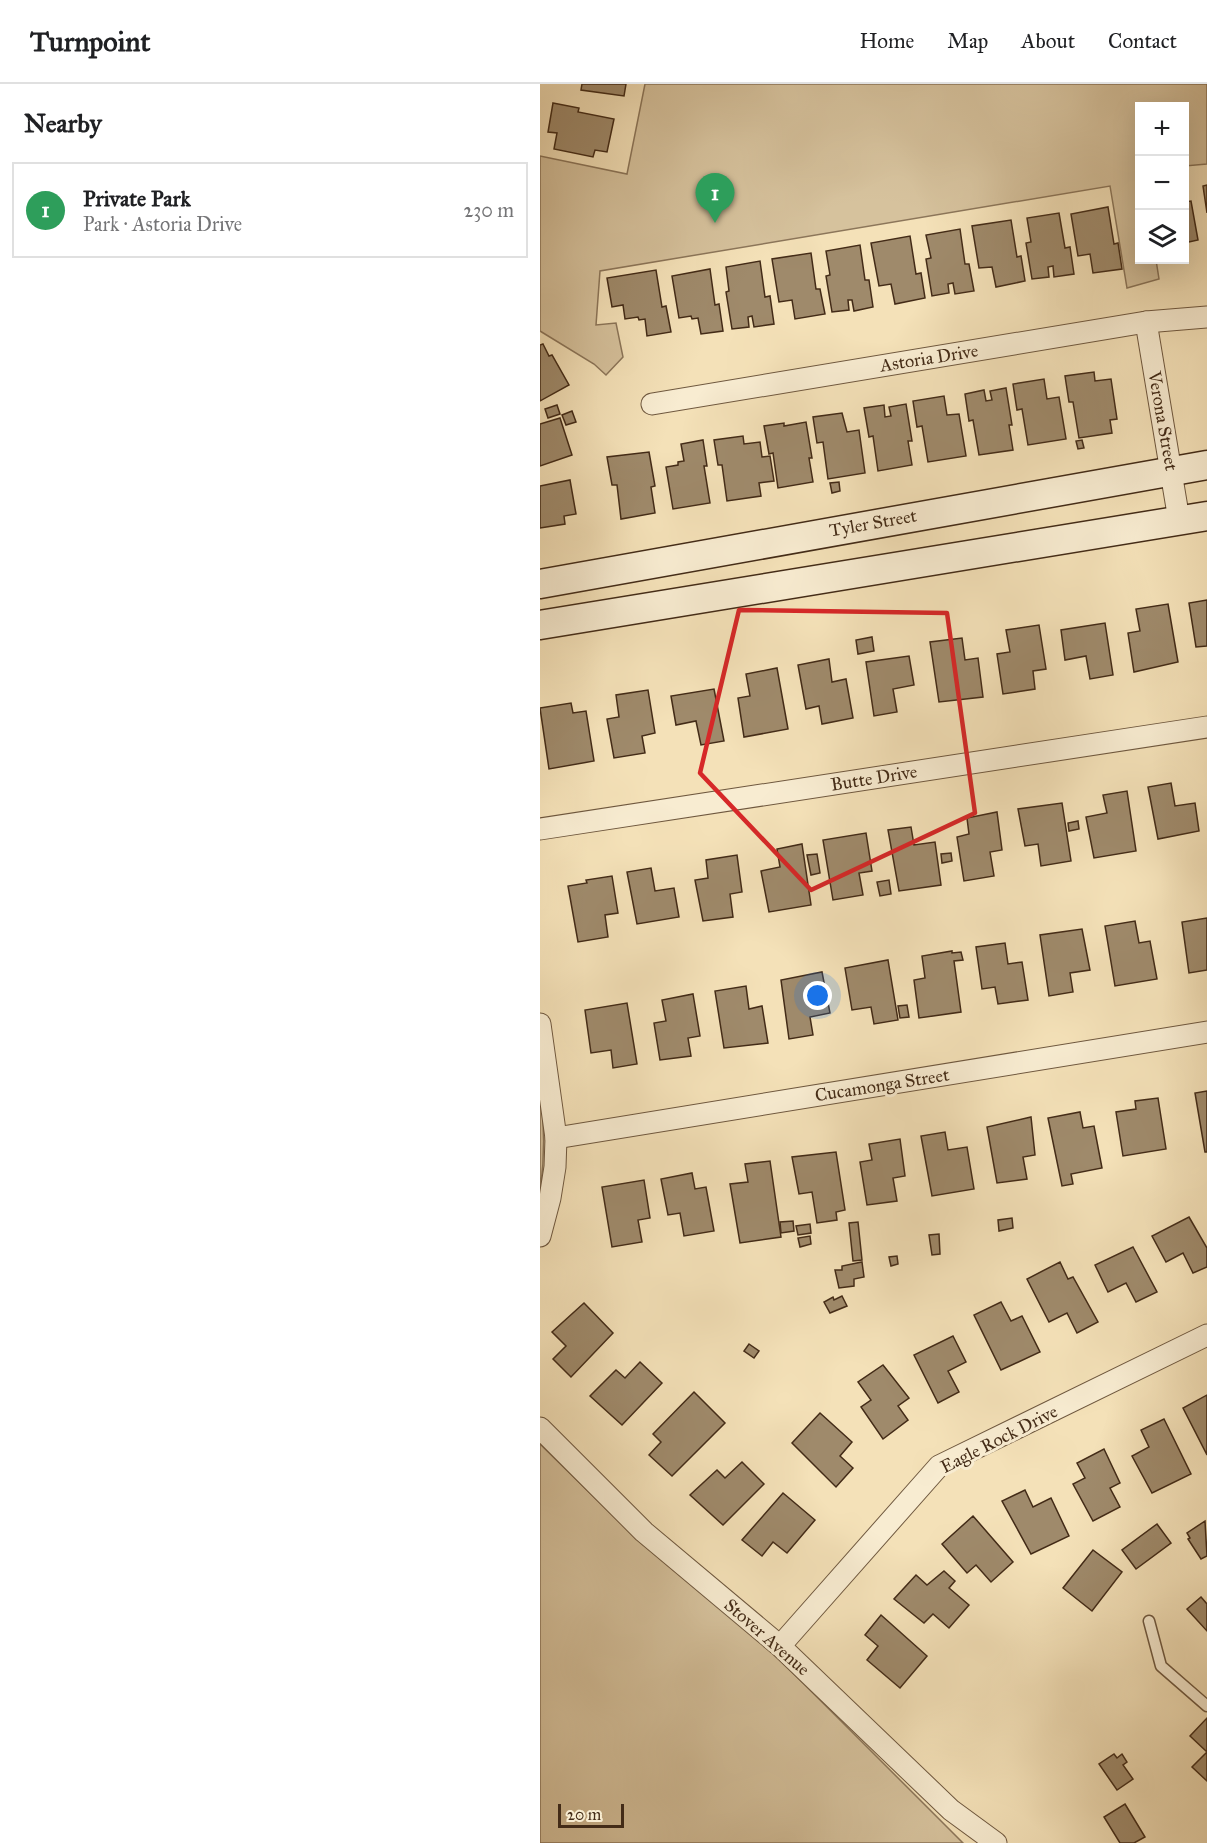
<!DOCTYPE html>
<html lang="en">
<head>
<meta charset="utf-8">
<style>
	:root { --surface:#fff; --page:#f6f6f6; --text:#202124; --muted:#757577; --line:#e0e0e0; --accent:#7c3aed }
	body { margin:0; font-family:"IM FELL Great Primer",serif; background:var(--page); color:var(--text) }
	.controls { position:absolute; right:18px; top:18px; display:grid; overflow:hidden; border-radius:0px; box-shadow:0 6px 24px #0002 }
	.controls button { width:54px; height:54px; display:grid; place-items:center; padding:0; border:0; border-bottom:2px solid var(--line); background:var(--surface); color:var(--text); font:30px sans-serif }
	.scale { position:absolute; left:18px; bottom:15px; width:66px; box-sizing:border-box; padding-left:6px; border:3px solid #432b17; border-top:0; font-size:16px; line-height:21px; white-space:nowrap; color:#432b17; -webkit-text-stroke:4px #f8ecd1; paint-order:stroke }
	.you { position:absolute; left:278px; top:912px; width:21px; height:21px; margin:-15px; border:4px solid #fff; border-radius:50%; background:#1a73e8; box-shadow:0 0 0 9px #1a73e833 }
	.badge { display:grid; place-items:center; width:39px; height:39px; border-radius:50%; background:var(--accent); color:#fff; font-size:20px; font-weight:700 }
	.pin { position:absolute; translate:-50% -50px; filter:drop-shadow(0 2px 3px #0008) }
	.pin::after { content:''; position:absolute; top:32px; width:21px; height:18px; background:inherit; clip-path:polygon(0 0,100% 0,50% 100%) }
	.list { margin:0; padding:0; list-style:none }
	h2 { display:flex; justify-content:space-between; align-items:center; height:78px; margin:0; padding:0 24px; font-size:26px }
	h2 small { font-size:20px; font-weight:400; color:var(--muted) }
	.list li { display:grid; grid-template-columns:39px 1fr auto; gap:18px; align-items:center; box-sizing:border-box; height:96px; margin:0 12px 12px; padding:0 12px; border:2px solid var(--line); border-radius:0px }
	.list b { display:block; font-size:22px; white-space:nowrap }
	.list p { margin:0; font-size:20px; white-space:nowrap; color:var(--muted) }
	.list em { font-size:20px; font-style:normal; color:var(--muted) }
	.icon { flex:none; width:33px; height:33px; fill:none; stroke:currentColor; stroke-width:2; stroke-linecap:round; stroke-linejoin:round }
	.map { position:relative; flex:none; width:667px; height:1759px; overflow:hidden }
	header { display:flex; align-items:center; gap:36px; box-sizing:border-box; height:84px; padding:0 30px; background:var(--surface); border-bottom:2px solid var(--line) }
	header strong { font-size:28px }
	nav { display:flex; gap:33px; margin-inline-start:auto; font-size:21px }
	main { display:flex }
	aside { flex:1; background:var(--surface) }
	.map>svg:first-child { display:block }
	.green { fill:#d6c29d; stroke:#8c765a; stroke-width:1.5 }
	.building { fill:#9f8a6b; stroke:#432b17; stroke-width:1.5 }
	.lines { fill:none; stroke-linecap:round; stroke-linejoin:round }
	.service-casing { stroke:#6f583f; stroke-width:13 }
	.minor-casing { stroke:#6f583f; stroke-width:23 }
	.secondary-casing { stroke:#432b17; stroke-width:31 }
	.service { stroke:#f8ecd1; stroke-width:10 }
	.minor { stroke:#f8ecd1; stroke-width:21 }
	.secondary { stroke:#f8ecd1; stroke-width:28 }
	.marked { fill:none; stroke:#d62828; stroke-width:4.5; stroke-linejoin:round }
	.labels { text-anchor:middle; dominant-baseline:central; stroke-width:6; stroke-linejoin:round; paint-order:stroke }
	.street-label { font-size:18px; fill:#432b17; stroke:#f8ecd1 }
</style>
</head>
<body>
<header>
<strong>Turnpoint</strong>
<nav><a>Home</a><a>Map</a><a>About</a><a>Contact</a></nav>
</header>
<main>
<aside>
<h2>Nearby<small></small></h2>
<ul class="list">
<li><span class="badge" style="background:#2e9e5b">1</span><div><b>Private Park</b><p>Park · Astoria Drive</p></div><em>230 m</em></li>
</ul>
</aside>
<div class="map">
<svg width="667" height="1759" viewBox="0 0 667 1759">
	<rect width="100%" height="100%" fill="#f4e1b8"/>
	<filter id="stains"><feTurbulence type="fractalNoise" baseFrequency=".00333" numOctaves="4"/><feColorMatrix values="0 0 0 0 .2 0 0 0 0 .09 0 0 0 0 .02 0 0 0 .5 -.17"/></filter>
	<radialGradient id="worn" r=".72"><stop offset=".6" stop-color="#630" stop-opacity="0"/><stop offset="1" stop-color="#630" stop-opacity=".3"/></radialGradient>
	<g class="green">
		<polygon points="105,0 667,0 667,80 645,82 644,22 600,22 600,176 616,176 619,195 587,204 570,102 60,187 56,241 76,239 83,273 66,291 54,280 0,247 0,72 87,90"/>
		<path d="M0 1006C5 1041 5 1073 0 1108Z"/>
		<polygon points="0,1360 99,1457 231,1567 423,1759 0,1759"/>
	</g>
	<g class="building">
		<polygon points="42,0 86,0 84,12 41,6"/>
		<polygon points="13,19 39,24 38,28 74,35 67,68 55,66 53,73 14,65 17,49 8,48"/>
		<polygon points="667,101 667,129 663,102"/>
		<polygon points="644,116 645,118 651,117 658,156 644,159"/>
		<polygon points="568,123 574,160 578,159 582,185 553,189 550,170 538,172 531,130"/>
		<polygon points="519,129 525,164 530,163 534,190 514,193 513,182 508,183 509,193 492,195 486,159 491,158 487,134"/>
		<polygon points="471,136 477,173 481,172 485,197 456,203 452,183 439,184 432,142"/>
		<polygon points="420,145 425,180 429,180 434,207 415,210 413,199 408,200 409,209 392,212 386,175 391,174 386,151"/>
		<polygon points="370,152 376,190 381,189 385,214 355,220 351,200 339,202 331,159"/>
		<polygon points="320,161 325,196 329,196 333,223 314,227 312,216 308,216 309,226 292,228 286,192 290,191 286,167"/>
		<polygon points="271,169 276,205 280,205 285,230 255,235 252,216 239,218 232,175"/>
		<polygon points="220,177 225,213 230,212 234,240 214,243 212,232 208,233 209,243 192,245 186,208 189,207 186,183"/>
		<polygon points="170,185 175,221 179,220 183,247 161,250 158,234 152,235 151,232 139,234 132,192"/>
		<polygon points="116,186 122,223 126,222 131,248 107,252 105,235 99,236 98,233 85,235 83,221 72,223 67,194"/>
		<polygon points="3,260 9,272 12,271 29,301 0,317 0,261"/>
		<polygon points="554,288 555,297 571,295 577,335 570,336 572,349 539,354 533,318 529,318 525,292"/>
		<polygon points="504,295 507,315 519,313 526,355 488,361 482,325 477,326 473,300"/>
		<polygon points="466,304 472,341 469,341 473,366 439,371 433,336 429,337 425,310 444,306 446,317 452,316 450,307"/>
		<polygon points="404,312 407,331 419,330 426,372 388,378 382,342 377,343 373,317"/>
		<polygon points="366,320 372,357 368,357 372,381 338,387 333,352 329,353 324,324 344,321 345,333 351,332 349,323"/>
		<polygon points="17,321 20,330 8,334 5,325"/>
		<polygon points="32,327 36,338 26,341 22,331"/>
		<polygon points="302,329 307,348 319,346 325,389 288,395 283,358 277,359 273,333"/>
		<polygon points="20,334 32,371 0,382 0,340"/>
		<polygon points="266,338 272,374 269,374 273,398 238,404 233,369 229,370 224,342 244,339 244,342"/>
		<polygon points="203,352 204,360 220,358 222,373 230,372 234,397 219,399 221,412 187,417 182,381 178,381 174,356"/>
		<polygon points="163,356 167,382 164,382 170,419 133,425 126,383 138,381 138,378 144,377 141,360"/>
		<polygon points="542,356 544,364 538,365 536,357"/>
		<polygon points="109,368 115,402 111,403 115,429 81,435 77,401 72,401 67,373"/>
		<polygon points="30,396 36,430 24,432 25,440 0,444 0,402"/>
		<polygon points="299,398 300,407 292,409 290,399"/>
		<polygon points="667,516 667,562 656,563 649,519"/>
		<polygon points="628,520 638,578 594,588 588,549 600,547 596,525"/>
		<polygon points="565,539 573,591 550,595 546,572 525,576 521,546"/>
		<polygon points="499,541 506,585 493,587 495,605 463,610 457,570 470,568 466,546"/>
		<polygon points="332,553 334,567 318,570 316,556"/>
		<polygon points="422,554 425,576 438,574 443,613 399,618 390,558"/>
		<polygon points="369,572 374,601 353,605 357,628 334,632 326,578"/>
		<polygon points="289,575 292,598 306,595 313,634 282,640 279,622 266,625 258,581"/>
		<polygon points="237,584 248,645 204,653 198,614 210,612 206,590"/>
		<polygon points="174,605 184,657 161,661 156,637 136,641 131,612"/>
		<polygon points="108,606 115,649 102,652 105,669 74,674 67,635 79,633 76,611"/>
		<polygon points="31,619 33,629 46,627 54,677 9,685 0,624"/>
		<polygon points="631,699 635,722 655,719 659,747 618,755 608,703"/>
		<polygon points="587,707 596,767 554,774 546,733 567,729 563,711"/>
		<polygon points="522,719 531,777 501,782 498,760 485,762 478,725"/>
		<polygon points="457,728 462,766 450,768 454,792 424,797 417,753 429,750 427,734"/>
		<polygon points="538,737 539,745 529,747 528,739"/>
		<polygon points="371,743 374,761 395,758 401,801 359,807 348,746"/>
		<polygon points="326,749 332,787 319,789 323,811 293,816 283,756"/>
		<polygon points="262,760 271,821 229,828 221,787 240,783 237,765"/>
		<polygon points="411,769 412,777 402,779 401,770"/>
		<polygon points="277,770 280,789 271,791 267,771"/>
		<polygon points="197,771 202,808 190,810 193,833 163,837 155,796 168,794 166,776"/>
		<polygon points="111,784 115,807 134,804 139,833 97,840 87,788"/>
		<polygon points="72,792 78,829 65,831 68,853 38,858 28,802 47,799 46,796"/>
		<polygon points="349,796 351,810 340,812 337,798"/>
		<polygon points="667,834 667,886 649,889 642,838"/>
		<polygon points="595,837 599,859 610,857 617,895 575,902 565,842"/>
		<polygon points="542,845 550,886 530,889 533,908 509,912 500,851"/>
		<polygon points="465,859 468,880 482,878 488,916 458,920 455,903 442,905 436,863"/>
		<polygon points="412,867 412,869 421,868 423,876 414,877 421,928 379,934 374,896 385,894 382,872"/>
		<polygon points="348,876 358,936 334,940 331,923 312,926 305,884"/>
		<polygon points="282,888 290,929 270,933 273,951 249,955 241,896"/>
		<polygon points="206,902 209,925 222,922 228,959 184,964 175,907"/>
		<polygon points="153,910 160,952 148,954 151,972 120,976 114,939 126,937 122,916"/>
		<polygon points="87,919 97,980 73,984 71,966 51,969 45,926"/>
		<polygon points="367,921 369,933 360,934 358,922"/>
		<polygon points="667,1007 667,1068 665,1068 655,1009"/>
		<polygon points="618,1014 626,1065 583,1072 576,1028 596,1025 595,1017"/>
		<polygon points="540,1028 543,1044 554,1042 562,1084 531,1090 533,1100 522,1102 508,1034"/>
		<polygon points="491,1033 495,1071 483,1073 487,1095 457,1099 447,1043"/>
		<polygon points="405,1048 408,1066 427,1063 434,1105 392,1112 381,1052"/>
		<polygon points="360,1055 365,1092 353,1094 357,1117 327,1121 320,1078 332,1076 329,1060"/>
		<polygon points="296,1068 305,1126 296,1128 297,1136 277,1139 272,1108 259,1110 252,1073"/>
		<polygon points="230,1077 241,1153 200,1159 190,1100 208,1098 205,1080"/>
		<polygon points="152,1089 155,1105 166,1103 174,1147 144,1152 140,1129 128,1131 121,1095"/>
		<polygon points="104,1096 110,1134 98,1136 102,1158 72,1163 62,1103"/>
		<polygon points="649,1133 667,1164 667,1183 653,1189 643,1169 626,1178 612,1152"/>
		<polygon points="472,1134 473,1144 459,1147 458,1136"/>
		<polygon points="253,1137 254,1147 241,1149 240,1138"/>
		<polygon points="318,1138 322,1176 313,1177 309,1139"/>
		<polygon points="270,1140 271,1149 258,1151 256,1142"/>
		<polygon points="399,1150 400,1170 392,1171 389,1151"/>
		<polygon points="270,1152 271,1160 260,1163 258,1154"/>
		<polygon points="593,1163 617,1208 596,1218 586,1199 568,1208 555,1181"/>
		<polygon points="357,1172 358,1180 351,1182 349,1173"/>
		<polygon points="322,1178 324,1193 314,1195 314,1202 299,1204 295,1186 302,1186 302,1182"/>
		<polygon points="520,1178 528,1195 533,1193 558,1238 537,1249 527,1229 509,1238 487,1195"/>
		<polygon points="302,1212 307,1222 290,1229 284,1218 293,1213 294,1216"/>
		<polygon points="461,1218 471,1237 482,1232 500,1268 461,1286 434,1231"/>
		<polygon points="44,1219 73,1249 31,1293 13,1275 26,1262 12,1248"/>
		<polygon points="413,1252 426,1278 408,1287 419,1308 398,1319 374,1271"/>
		<polygon points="209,1260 219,1267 214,1274 204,1267"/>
		<polygon points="100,1278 122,1299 82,1341 50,1312 76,1286 85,1294"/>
		<polygon points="343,1281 369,1314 358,1322 368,1336 343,1355 321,1323 331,1316 318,1298"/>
		<polygon points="154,1308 185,1339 132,1392 109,1371 121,1358 113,1350"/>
		<polygon points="667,1311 667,1371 643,1324"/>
		<polygon points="280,1329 312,1358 300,1372 313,1384 296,1403 252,1359"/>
		<polygon points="624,1335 651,1390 612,1409 592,1372 609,1363 601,1346"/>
		<polygon points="564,1365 580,1399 570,1404 580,1423 553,1437 533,1400 545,1394 537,1379"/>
		<polygon points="202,1378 224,1400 183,1441 150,1411 177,1386 185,1394"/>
		<polygon points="485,1406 493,1423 511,1414 529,1452 491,1470 462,1417"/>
		<polygon points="243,1409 275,1436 247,1469 233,1458 222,1472 202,1456"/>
		<polygon points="433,1432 473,1478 451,1498 436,1481 427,1489 402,1460"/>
		<polygon points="665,1437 667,1472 661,1475 648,1455 650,1454 647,1449"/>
		<polygon points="617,1440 631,1459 596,1485 582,1466"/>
		<polygon points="553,1466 582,1488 552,1527 523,1504"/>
		<polygon points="404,1487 415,1497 409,1504 429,1521 409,1544 393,1530 384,1539 354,1515 376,1491 387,1501"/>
		<polygon points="661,1513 667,1520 667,1547 647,1525"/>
		<polygon points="341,1531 387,1572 360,1604 327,1576 338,1562 325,1551"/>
		<polygon points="667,1634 667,1697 652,1683 667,1668 650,1652"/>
		<polygon points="574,1670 577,1674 582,1670 587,1678 583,1681 593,1695 577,1706 559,1680"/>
		<polygon points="585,1720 605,1753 594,1759 580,1759 564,1733"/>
	</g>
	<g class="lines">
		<g class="service-casing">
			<polyline id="service" points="609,1537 621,1582 667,1622"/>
		</g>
		<g class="minor-casing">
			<g id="minor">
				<polyline points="606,238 639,436"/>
				<polyline points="112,320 606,238 667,233"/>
				<polyline points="0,745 667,643"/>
				<polyline points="0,940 16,1054 15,1083 10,1114 0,1152"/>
				<polyline points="16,1054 667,948"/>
				<polyline points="0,1344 104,1448 240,1562 411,1726 456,1759"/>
				<polyline points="240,1562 399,1382 667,1251"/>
			</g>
		</g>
		<g class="secondary-casing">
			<g id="secondary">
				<polyline points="0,500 667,381"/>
				<polyline points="0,541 667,432"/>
			</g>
		</g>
		<use href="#service" class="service"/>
		<use href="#minor" class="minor"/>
		<use href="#secondary" class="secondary"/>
	</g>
	<path class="marked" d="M199 526 407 529 435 729 271 806 160 689Z"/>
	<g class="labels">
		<g class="street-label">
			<text transform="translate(389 274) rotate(-9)">Astoria Drive</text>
			<text transform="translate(623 337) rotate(80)">Verona Street</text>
			<text transform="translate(333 439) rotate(-10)">Tyler Street</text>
			<text transform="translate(334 694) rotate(-9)">Butte Drive</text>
			<text transform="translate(342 1001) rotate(-9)">Cucamonga Street</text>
			<text transform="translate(459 1355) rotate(-27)">Eagle Rock Drive</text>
			<text transform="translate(227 1553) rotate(41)">Stover Avenue</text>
		</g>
	</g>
	<rect width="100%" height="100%" filter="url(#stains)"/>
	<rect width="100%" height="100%" fill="url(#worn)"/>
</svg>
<div class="controls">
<button>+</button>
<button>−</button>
<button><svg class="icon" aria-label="layers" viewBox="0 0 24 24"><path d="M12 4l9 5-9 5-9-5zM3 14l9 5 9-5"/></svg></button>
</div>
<div class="scale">20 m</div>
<div class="you"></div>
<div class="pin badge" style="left:175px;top:139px;background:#2e9e5b">1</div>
</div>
</main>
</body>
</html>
